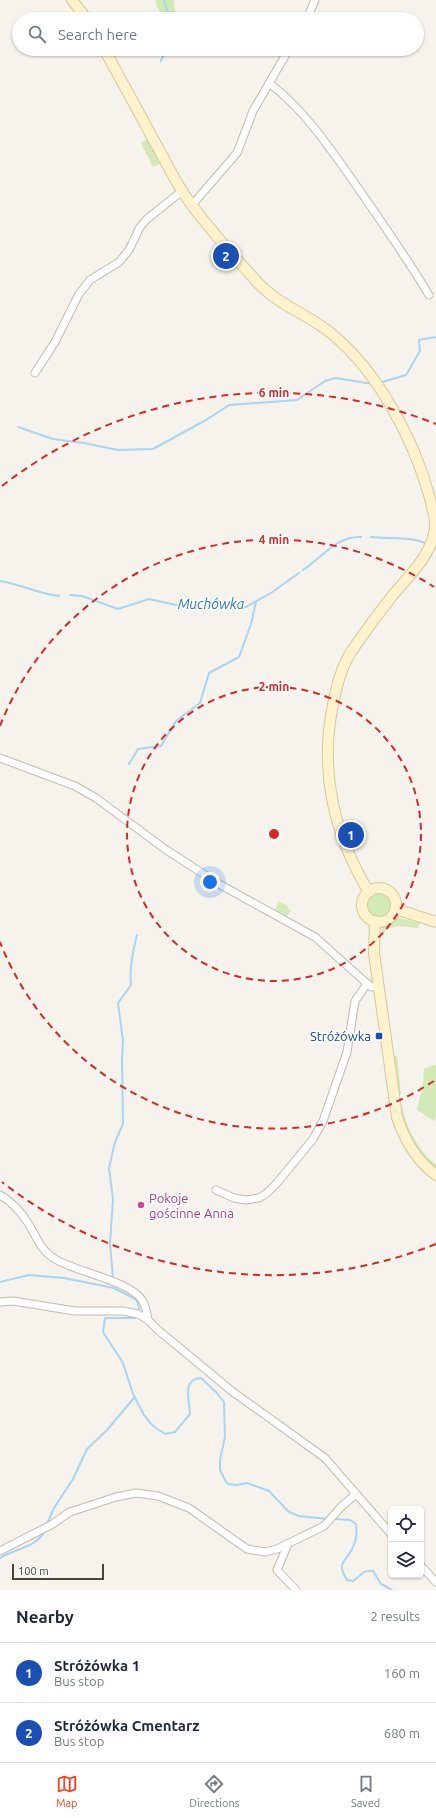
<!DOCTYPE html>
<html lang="en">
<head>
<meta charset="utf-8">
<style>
	:root { --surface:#fff; --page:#f2f2f3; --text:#1f2937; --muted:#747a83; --line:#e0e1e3; --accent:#fc3f1d }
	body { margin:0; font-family:Ubuntu,sans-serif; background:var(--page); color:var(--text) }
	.controls { position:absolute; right:12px; bottom:12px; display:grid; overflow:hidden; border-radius:6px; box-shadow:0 1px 3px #0004 }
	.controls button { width:36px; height:36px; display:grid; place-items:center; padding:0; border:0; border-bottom:1px solid var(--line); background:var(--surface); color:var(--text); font:20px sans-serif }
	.scale { position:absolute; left:12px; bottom:10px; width:92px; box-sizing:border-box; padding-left:4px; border:2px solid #4b4439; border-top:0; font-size:11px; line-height:14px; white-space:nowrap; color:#4b4439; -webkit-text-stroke:3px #fff; paint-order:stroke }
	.you { position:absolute; left:210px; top:882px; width:14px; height:14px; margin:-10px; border:3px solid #fff; border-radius:50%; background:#1a73e8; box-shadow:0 0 0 6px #1a73e833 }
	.badge { display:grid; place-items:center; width:26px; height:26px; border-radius:50%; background:var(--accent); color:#fff; font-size:13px; font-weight:700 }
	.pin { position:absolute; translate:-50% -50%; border:2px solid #fff; box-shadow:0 1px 4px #0006 }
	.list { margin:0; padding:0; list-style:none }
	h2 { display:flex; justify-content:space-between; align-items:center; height:52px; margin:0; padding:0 16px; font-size:17px }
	h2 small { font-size:13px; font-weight:400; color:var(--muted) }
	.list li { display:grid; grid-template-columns:26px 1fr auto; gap:12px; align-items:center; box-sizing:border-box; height:60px; padding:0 16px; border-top:1px solid var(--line) }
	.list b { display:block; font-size:15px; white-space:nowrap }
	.list p { margin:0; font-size:13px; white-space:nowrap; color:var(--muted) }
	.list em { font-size:13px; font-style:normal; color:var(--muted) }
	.icon { flex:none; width:22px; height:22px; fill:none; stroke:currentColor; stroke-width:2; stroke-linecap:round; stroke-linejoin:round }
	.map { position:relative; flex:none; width:436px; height:1590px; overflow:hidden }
	.search { position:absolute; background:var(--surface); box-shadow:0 1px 3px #0004; left:12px; right:12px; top:12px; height:44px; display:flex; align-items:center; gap:10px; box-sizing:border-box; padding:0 14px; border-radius:22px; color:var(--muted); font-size:15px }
	.sheet { height:172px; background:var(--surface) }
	nav { display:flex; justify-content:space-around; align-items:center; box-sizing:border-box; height:56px; border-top:1px solid var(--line); background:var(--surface); font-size:11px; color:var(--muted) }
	nav a { display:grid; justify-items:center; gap:2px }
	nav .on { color:var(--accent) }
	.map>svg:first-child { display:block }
	.green { fill:#d2eab5 }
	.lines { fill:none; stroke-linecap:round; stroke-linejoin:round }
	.stream { stroke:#a9d4f2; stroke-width:2 }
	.street-casing { stroke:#c2bbae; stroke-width:9 }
	.secondary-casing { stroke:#d6c79b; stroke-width:12 }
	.street { stroke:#fff; stroke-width:7 }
	.secondary { stroke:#fff3cd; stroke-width:10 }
	.ring { fill:none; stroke:#d62828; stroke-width:2; stroke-dasharray:7 5 }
	.transit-dot { fill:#1a4fb4; stroke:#fff; stroke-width:1.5 }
	.hotel-dot { fill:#d1479c; stroke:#fff; stroke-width:1.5 }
	.labels { text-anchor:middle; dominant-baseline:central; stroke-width:3; stroke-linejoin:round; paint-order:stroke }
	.transit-label { font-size:13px; fill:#164399; stroke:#fff; text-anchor:end }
	.hotel-label { font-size:13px; fill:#b23c85; stroke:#fff; text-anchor:start }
	.water-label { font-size:14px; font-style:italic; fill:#2e7ab2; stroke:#fff }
	.centre { fill:#d62828; stroke:#fff; stroke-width:2 }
	.ring-label { font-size:12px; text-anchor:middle; font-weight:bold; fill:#d62828; stroke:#fff; stroke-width:3; stroke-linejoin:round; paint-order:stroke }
</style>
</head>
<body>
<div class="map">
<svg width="436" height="1590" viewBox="0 0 436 1590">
	<rect width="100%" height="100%" fill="#f6f3ec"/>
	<g class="green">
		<polygon points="156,0 174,0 175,11 180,19 151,19 151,16 161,14 156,5"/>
		<polygon points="147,139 160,164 153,167 141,143"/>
		<circle cx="379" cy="905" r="11"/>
		<polygon points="279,901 288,906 287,908 291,910 287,916 275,910"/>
		<path d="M399 918 420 923 418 928C403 926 386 922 380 940L383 926Z"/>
		<polygon points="393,1056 397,1056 401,1094 399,1094 398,1092"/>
		<polygon points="436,1064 436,1117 434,1121 417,1110 423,1084 424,1069"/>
		<path d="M400 1105H402C406 1128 418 1150 436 1165V1170C417 1150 404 1134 400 1105Z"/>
	</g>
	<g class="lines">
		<g class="stream">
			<polyline points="164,0 170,19"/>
			<polyline points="161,61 166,49"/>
			<polyline points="379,383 406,375 420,351 419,340 436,337"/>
			<polyline points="18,427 53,439 84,443 118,450 153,449 206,420 229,405 297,400 325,381 335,378 373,384"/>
			<path d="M371 537C389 539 412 536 427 544"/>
			<path d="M303 570C321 558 338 535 361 537"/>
			<path d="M0 581C20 584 39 594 59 596"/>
			<polyline points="70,595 82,596 118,609 149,599 185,607 246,607 271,593 299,573"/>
			<polyline points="129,764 138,749 161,746 176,721 200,703 209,673 239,657 251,624 256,602"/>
			<path d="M113 1279 110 1243 113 1199 109 1168 115 1142 123 1124 122 1059 123 1041 118 1003 131 985C129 968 133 951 137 935"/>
			<path d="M0 1282 29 1275 64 1278 114 1288 137 1300 139 1308 135 1318H105L103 1332 123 1363 133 1394 144 1415 153 1426 165 1434 175 1432 190 1414C190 1402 181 1379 201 1378L216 1392 224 1402 225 1437 220 1460V1470L225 1480 228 1484 237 1485 247 1483 269 1491 289 1512 299 1516 328 1519"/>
			<path d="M334 1519 350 1520 356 1524C357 1532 356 1542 352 1549 345 1563 336 1562 347 1580L353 1581C360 1576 364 1569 373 1571L381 1584 392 1590"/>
			<polyline points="47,1524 54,1508 73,1479 87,1449 107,1430 134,1398"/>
			<path d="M0 1558C14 1549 38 1547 45 1530"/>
		</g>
		<g class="street-casing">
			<g id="street">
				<polyline points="307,19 315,0"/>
				<path d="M269 83C305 110 332 151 358 188 382 223 407 258 429 295"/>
				<polyline points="192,205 237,153 253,111 289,49"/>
				<polyline points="35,373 55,342 79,294 90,280 119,262 129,250 140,227 147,219 182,191"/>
				<polyline points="0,758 75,786 96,798 165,849 219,884 315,937 371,987 378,986"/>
				<polyline points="216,1190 234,1198 246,1200 259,1198 267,1193 277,1183 313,1139 323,1121 347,1052 355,1001 367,984"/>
				<path d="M0 1195C11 1201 22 1213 28 1223 36 1236 41 1251 55 1259 76 1272 130 1281 142 1300 146 1306 147 1313 148 1320"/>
				<polyline points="0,1302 13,1301 75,1311 123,1311 138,1314 148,1320 158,1330 233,1392 325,1458 391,1534"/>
				<polyline points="288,1544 277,1570 296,1590"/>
				<polyline points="0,1551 51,1525 70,1512 116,1497 136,1493 158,1496 189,1508 247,1549 265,1552 277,1549 324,1526 341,1507 356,1494"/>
				<polyline points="421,1566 436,1582"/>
			</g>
		</g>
		<g class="secondary-casing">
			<g id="secondary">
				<polyline points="72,0 87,19"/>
				<path d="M104 49C120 78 136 107 152 137 163 156 172 176 184 194 204 224 234 256 258 283 281 307 308 314 332 334 378 372 413 438 429 495 432 506 436 519 435 529 431 556 408 577 392 596 377 616 361 636 348 657 340 672 336 688 333 705 319 771 334 835 369 892"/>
				<circle cx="379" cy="905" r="17"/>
				<polyline points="396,909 436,922"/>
				<path d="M375 921 374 953 397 1117C405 1141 416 1160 436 1175"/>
			</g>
		</g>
		<use href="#street" class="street"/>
		<use href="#secondary" class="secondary"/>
	</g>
	<g class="ring">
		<circle cx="274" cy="834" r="147"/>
		<path d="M434 1081A294 294 0 0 1 0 942M0 726A294 294 0 0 1 434 587"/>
		<path d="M436 1244A441 441 0 0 1 2 1182M2 486A441 441 0 0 1 436 424"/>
	</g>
	<rect class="transit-dot" x="375" y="1032" width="8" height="8" rx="2"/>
	<circle class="hotel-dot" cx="141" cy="1205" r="4"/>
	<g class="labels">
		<g class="transit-label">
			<text x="371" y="1036">Stróżówka</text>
		</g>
		<g class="hotel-label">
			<text x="149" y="1198">Pokoje<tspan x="149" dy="15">gościnne Anna</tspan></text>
		</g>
		<g class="water-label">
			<text x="211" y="604">Muchówka</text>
		</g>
	</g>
	<circle cx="274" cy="834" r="6" class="centre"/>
	<g class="ring-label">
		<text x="274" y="397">6 min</text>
		<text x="274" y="544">4 min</text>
		<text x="274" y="691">2 min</text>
	</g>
</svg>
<div class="controls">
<button><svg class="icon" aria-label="locate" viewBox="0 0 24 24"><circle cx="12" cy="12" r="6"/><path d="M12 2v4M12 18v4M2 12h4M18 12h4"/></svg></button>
<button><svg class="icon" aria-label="layers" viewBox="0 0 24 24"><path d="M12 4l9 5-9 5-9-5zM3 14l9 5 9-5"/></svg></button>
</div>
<div class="scale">100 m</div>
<div class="you"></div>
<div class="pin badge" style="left:351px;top:835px;background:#1a4fb4">1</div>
<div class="pin badge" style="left:226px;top:256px;background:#1a4fb4">2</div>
<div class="search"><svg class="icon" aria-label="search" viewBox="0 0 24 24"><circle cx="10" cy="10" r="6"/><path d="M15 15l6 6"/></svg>Search here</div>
</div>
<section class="sheet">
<h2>Nearby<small>2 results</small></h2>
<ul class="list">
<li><span class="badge" style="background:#1a4fb4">1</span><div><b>Stróżówka 1</b><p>Bus stop</p></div><em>160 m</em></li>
<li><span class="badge" style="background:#1a4fb4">2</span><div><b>Stróżówka Cmentarz</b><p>Bus stop</p></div><em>680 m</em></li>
</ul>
</section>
<nav>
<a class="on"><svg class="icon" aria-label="map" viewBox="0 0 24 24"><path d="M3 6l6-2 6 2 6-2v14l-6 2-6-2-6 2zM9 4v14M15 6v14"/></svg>Map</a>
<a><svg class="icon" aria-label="directions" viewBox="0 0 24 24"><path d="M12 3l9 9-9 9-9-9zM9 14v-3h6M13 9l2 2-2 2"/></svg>Directions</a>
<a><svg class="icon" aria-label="saved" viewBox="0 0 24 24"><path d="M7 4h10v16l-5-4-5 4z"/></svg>Saved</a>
</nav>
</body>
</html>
